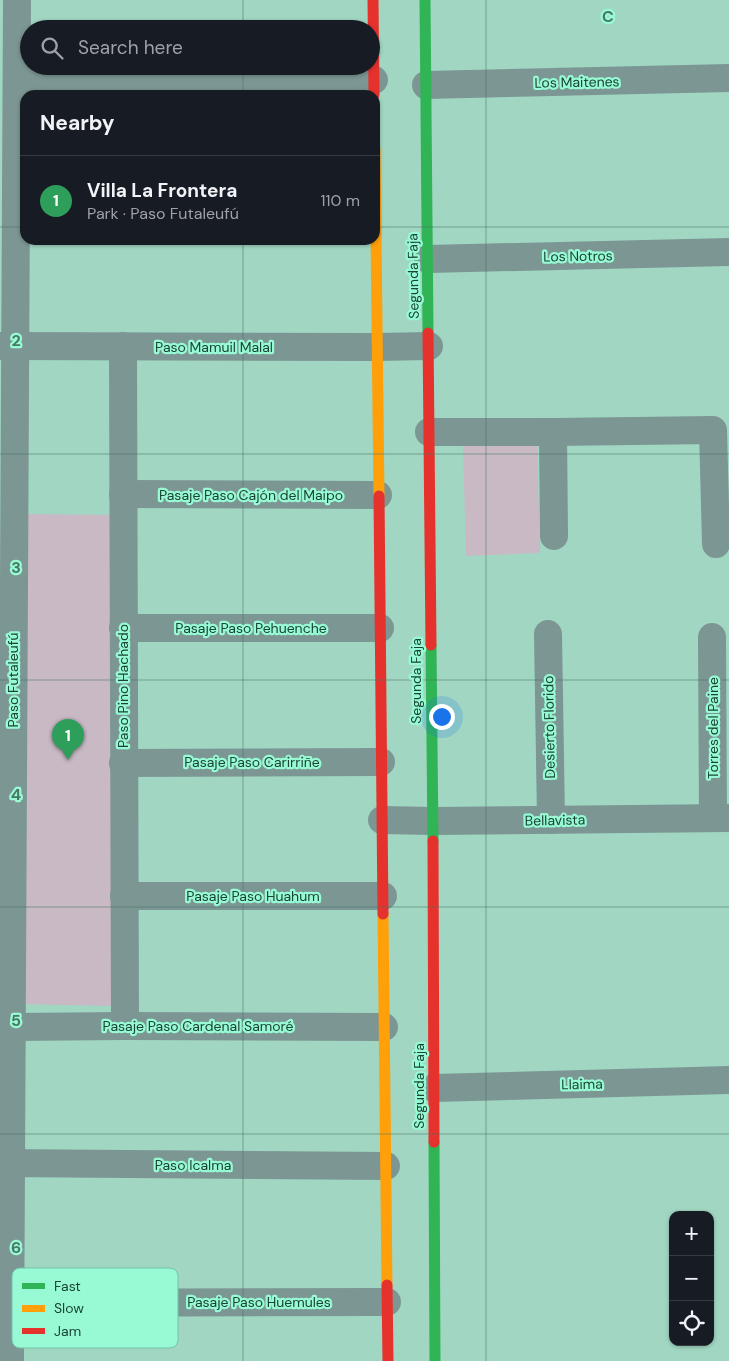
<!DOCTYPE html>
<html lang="en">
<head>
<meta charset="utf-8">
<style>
	:root { --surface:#171b24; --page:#20242c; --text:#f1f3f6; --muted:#9ea1a6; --line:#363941; --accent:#7c3aed }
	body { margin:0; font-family:"DM Sans",sans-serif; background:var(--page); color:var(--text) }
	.controls { position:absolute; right:15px; bottom:15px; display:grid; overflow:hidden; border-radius:10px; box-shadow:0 1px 4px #0004 }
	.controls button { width:45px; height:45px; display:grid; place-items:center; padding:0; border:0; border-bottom:1px solid var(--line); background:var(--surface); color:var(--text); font:25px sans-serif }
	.you { position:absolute; left:441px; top:716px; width:18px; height:18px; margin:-12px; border:4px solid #fff; border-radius:50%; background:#1a73e8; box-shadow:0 0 0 8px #1a73e833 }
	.badge { display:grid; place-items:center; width:32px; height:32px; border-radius:50%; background:var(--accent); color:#fff; font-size:16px; font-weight:700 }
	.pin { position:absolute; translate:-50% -41px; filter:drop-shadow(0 1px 2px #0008) }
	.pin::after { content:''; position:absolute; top:26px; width:18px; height:15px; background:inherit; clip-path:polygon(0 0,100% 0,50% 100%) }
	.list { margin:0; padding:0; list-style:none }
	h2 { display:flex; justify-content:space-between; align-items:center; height:65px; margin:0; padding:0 20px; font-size:21px }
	h2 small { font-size:16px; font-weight:400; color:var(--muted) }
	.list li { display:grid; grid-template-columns:32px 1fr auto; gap:15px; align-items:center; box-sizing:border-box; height:90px; padding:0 20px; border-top:1px solid var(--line) }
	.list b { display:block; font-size:19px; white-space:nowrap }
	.list p { margin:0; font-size:16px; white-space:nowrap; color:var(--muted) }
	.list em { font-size:16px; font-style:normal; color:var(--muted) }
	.icon { flex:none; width:28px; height:28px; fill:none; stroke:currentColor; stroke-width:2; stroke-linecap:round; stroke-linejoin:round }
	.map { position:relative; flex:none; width:729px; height:1361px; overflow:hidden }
	.search { position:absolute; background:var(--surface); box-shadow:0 1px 4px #0004; left:20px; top:20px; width:360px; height:55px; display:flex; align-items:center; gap:12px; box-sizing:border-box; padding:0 18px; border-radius:28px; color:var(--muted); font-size:19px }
	.panel { position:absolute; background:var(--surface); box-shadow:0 1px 4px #0004; left:20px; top:90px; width:360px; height:155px; border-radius:15px }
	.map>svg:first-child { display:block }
	.green { fill:#c8b9c4 }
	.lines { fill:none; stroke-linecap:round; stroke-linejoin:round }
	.street { stroke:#7c9694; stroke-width:28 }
	.fast { stroke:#30b455; stroke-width:11 }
	.slow { stroke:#ff9f0a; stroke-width:11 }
	.jam { stroke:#e5322d; stroke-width:11 }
	.grid { fill:none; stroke:#497766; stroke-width:1; stroke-opacity:0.55 }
	.labels { text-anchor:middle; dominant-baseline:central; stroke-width:4.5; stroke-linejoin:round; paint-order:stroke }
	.street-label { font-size:14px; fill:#1a4435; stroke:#98fad4 }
	.key { fill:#98fad4; stroke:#72c3a4; stroke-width:1 }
	.key-label { font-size:14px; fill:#1a4435 }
	.grid-label { font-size:16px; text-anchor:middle; font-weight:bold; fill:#497766; stroke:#98fad4; stroke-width:4.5; stroke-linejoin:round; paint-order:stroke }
</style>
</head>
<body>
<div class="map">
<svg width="729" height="1361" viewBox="0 0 729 1361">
	<rect width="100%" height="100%" fill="#a1d7c2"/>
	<g class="green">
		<polygon points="537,443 540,553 466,556 463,445"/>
		<polygon points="24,514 117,515 112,1006 19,1004"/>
	</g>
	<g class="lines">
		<g class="street">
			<polyline points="18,77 374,80"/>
			<polyline points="426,85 729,78"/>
			<polyline points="428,259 729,252"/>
			<polyline points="0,346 377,347 429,346"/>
			<polyline points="123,346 125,1026"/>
			<polyline points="429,432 553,432 713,430 716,544"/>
			<polyline points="553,432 554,536"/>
			<polyline points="123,494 378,495"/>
			<polyline points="123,628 380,628"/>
			<polyline points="548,634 551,820"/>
			<polyline points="712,637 713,818"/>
			<polyline points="123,763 381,762"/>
			<polyline points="382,820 433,821 729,818"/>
			<polyline points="124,896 383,896"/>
			<polyline points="11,1027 125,1026 384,1027"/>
			<polyline points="434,1088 729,1080"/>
			<polyline points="0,1163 386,1166"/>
			<polyline points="10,1303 387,1302"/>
			<polyline points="10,1361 17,0"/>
		</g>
		<g class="fast">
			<polyline points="425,0 428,333"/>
			<polyline points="431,645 433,841"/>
			<polyline points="434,1142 435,1361"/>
		</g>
		<g class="slow">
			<polyline points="375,149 379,496"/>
			<polyline points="383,914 387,1285"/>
		</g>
		<g class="jam">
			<polyline points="373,0 374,95"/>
			<polyline points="428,333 431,645"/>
			<polyline points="379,496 383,914"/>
			<polyline points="433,841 434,1142"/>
			<polyline points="387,1285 388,1361"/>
		</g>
	</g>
	<path class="grid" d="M243 0V29M486 0V1361M243 66V95M0 227H25M375 227H729M243 240V1361M0 454H729M0 680H729M0 907H729M0 1134H729"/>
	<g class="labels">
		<g class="street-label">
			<text transform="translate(577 82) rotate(-1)">Los Maitenes</text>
			<text transform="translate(578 256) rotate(-1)">Los Notros</text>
			<text transform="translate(413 276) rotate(-91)">Segunda Faja</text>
			<text x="214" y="347">Paso Mamuil Malal</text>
			<text x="251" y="495">Pasaje Paso Cajón del Maipo</text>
			<text x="251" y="628">Pasaje Paso Pehuenche</text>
			<text transform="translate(13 680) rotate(-90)">Paso Futaleufú</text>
			<text transform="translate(416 681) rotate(-90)">Segunda Faja</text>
			<text transform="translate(123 686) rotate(-90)">Paso Pino Hachado</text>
			<text transform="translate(549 727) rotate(-91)">Desierto Florido</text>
			<text transform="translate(713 728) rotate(-90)">Torres del Paine</text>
			<text x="252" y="762">Pasaje Paso Carirriñe</text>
			<text transform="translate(555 820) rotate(-1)">Bellavista</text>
			<text x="253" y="896">Pasaje Paso Huahum</text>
			<text x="198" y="1026">Pasaje Paso Cardenal Samoré</text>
			<text transform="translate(582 1084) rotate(-1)">Llaima</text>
			<text transform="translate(419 1086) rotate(-90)">Segunda Faja</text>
			<text x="193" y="1165">Paso Icalma</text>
			<text x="259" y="1302">Pasaje Paso Huemules</text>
		</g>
	</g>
	<rect x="12" y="1268" width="166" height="80" rx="8" class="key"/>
	<rect x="22" y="1283" width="23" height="6" fill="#30b455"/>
	<rect x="22" y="1305" width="23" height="7" fill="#ff9f0a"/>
	<rect x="22" y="1328" width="23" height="6" fill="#e5322d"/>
	<g class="key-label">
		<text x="54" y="1291">Fast</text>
		<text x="54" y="1313">Slow</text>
		<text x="54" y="1336">Jam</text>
	</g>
	<g class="grid-label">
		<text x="608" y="22">C</text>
		<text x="16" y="346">2</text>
		<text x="16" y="573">3</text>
		<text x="16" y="800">4</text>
		<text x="16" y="1026">5</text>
		<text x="16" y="1253">6</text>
	</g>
</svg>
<div class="controls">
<button>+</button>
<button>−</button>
<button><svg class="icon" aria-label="locate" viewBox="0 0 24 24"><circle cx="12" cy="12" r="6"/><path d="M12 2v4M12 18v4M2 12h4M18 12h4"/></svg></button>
</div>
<div class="you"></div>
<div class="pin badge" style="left:68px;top:760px;background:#2e9e5b">1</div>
<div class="search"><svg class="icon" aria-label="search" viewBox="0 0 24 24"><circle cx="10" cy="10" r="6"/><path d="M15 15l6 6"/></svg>Search here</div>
<section class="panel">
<h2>Nearby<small></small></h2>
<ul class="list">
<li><span class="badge" style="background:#2e9e5b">1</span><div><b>Villa La Frontera</b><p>Park · Paso Futaleufú</p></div><em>110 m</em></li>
</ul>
</section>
</div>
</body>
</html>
